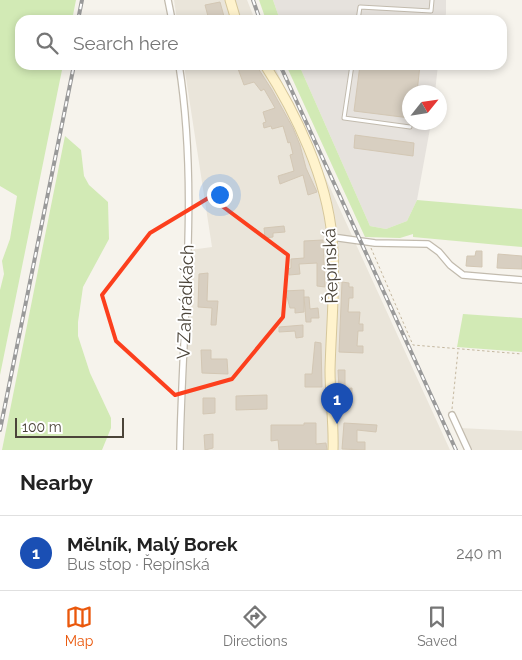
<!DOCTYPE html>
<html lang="en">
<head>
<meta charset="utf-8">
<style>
	:root { --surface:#fff; --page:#f6f6f6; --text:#222; --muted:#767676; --line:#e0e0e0; --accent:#ea580c }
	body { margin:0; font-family:Raleway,sans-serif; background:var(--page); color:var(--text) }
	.compass { position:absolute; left:402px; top:85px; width:45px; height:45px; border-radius:50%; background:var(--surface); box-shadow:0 2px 8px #0003; rotate:60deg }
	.scale { position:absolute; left:15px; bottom:12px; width:109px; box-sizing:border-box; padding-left:5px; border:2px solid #4b4439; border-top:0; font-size:14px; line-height:18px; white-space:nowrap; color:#4b4439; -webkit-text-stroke:4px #fff; paint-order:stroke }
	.you { position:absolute; left:219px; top:194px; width:18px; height:18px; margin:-12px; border:4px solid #fff; border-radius:50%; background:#1a73e8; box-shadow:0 0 0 8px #1a73e833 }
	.badge { display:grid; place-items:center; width:32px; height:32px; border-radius:50%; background:var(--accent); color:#fff; font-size:16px; font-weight:700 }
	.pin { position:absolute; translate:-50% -41px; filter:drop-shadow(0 1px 2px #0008) }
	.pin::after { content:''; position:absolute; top:26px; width:18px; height:15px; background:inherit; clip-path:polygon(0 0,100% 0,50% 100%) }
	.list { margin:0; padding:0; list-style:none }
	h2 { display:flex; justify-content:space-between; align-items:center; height:65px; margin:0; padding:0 20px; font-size:21px }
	h2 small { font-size:16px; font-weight:400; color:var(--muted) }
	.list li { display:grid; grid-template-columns:32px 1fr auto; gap:15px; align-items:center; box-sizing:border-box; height:75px; padding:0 20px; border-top:1px solid var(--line) }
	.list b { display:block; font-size:19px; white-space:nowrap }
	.list p { margin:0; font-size:16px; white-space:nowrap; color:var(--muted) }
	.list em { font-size:16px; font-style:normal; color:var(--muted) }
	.icon { flex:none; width:28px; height:28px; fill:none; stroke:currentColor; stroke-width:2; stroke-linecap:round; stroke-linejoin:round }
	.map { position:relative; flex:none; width:522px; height:450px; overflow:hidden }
	.search { position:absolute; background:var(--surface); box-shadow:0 2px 8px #0003; left:15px; right:15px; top:15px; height:55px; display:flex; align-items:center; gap:12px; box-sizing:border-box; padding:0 18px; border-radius:15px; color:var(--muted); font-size:19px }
	.sheet { height:140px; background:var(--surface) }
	nav { display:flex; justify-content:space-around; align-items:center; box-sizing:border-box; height:70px; border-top:1px solid var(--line); background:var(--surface); font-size:14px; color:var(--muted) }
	nav a { display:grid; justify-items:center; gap:2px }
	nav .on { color:var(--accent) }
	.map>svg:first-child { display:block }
	.residential { fill:#eae5da }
	.industrial { fill:#e6e2dd }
	.green { fill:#d2eab5 }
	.building { fill:#d8cfc1; stroke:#d3c7b4 }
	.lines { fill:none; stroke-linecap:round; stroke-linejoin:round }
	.lane-casing { stroke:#c2bbae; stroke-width:5 }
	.street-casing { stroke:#c2bbae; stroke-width:8 }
	.secondary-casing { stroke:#d6c79b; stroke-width:11 }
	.path { stroke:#c4b79f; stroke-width:1; stroke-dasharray:2.5 2.5; stroke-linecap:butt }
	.lane { stroke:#fff; stroke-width:3 }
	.street { stroke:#fff; stroke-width:5.5 }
	.secondary { stroke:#fff3cd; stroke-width:9 }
	.rail-casing { stroke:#9a9a9a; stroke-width:4 }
	.rail { stroke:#fff; stroke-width:2; stroke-dasharray:5.5; stroke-linecap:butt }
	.marked { fill:none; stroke:#fc3f1d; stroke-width:4; stroke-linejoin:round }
	.labels { text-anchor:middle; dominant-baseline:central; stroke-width:4; stroke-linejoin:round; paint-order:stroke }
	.street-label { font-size:18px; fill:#4b4439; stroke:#fff }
</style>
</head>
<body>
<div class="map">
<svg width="522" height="450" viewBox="0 0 522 450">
	<rect width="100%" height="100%" fill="#f6f3ec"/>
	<g class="residential">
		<polygon points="174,0 247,0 255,20 177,20"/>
		<polygon points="184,65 274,65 450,450 184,450 190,250 212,247"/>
		<polygon points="460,428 522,431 522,450 471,450"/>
	</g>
	<g class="industrial">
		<polygon points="273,0 446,0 446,13 445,20 280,20"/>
		<polygon points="299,65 438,65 435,92 410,92 410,122 431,123 417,200 407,221 386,229 370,226"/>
	</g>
	<g class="green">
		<polygon points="0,0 76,0 72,20 20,20 20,65 63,65 0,375 0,290 4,274 2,261 10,239 17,196 0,186"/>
		<polygon points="259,0 273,0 280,20 266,20"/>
		<polygon points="286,65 299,65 370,226 386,229 407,221 417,200 522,209 522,247 413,237 413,234 400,238 365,237"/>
		<polygon points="65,136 81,150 84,176 89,185 108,202 109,239 83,287 78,322 78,336 90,373 111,418 111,428 102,450 2,450"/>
		<polygon points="463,314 522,318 522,352 457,347"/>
	</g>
	<g class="building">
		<polygon points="220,2 225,20 209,20 205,5"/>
		<polygon points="241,65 256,65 272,90 293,128 300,145 306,168 317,192 308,195 303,175 280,184 278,176 294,171 290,155 293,154 290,142 288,143 283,126 272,129 271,126 264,128 263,123 266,122 263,112 275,108 264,89 261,91 254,82 244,85 237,66"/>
		<polygon points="360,65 420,65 417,92 410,92 410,118 354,111"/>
		<polygon points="355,135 414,143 413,156 354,148"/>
		<polygon points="284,226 285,232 273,233 273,237 265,238 264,228"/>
		<polygon points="323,240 325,287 317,286 317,263 299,264 300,274 289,275 288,269 291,268 291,259 304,258 304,241"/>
		<polygon points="476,251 482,251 482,267 466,266 467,256 475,256"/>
		<polygon points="498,254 522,256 522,269 497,268"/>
		<polygon points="208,273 207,301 218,301 216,325 211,325 212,308 198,307 199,274"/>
		<polygon points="342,282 349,283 349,287 353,287 353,298 349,298 348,312 360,312 359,324 363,324 363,331 358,331 357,346 363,346 363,353 339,352"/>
		<polygon points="304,290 304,312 295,313 295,308 290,308 287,297 284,297 284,291"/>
		<polygon points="304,297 309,297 310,309 318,308 319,318 311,318 311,322 306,322"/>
		<polygon points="303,325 303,337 296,338 295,331 279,332 279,327"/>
		<polygon points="315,342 321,343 322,387 305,387 305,374 312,374"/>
		<polygon points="201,350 211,350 211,359 227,359 228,374 202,373"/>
		<polygon points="338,370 345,370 345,389 352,388 352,399 346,399 346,405 340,406"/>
		<polygon points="267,395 267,409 236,410 236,396"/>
		<polygon points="203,398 215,398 215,413 203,414"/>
		<polygon points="304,423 316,423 316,444 326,443 327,450 279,450 278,440 271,441 271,425 304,425"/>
		<polygon points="344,423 377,425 376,432 357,430 357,442 365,442 365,450 342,449"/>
		<polygon points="213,434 213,448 205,450 204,435"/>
	</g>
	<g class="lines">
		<g class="lane-casing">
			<g id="lane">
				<polyline points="358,20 360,7 431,11 432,0"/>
				<polyline points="352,65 344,118 410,127"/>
			</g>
		</g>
		<g class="street-casing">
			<g id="street">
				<polyline points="168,0 172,20"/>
				<path d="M179 65C199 190 182 324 180 450"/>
				<polyline points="332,237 375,243 428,244 439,252 450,265 463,275 522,280"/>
				<polyline points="452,415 468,450"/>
			</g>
		</g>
		<g class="secondary-casing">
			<g id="secondary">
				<polyline points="230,0 236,20"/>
				<path d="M265 65C296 113 327 179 332 237 336 281 331 327 330 370 330 397 334 423 333 450"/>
			</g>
		</g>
		<g class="path">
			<polyline points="371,248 413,345 522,354"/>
			<polyline points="452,409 458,351"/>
		</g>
		<use href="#lane" class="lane"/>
		<use href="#street" class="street"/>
		<use href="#secondary" class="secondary"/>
		<g class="rail-casing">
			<g id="rail">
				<polyline points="253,0 260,20"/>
				<polyline points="78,20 82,0"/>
				<polyline points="280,65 456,450"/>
				<polyline points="0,430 74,65"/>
			</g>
		</g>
		<use href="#rail" class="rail"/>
	</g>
	<path class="marked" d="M210 197 288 255 283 317 232 379 175 395 116 341 102 295 150 233Z"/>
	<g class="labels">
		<g class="street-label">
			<text transform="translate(330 266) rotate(-92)">Řepínská</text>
			<text transform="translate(185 302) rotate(-88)">V Zahrádkách</text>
		</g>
	</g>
</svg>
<svg class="compass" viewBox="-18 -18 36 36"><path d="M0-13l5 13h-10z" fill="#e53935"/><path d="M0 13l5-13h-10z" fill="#767676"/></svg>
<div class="scale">100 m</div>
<div class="you"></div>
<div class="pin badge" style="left:337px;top:424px;background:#1a4fb4">1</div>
<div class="search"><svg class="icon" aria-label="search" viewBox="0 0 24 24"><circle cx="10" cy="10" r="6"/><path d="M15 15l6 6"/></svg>Search here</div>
</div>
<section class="sheet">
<h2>Nearby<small></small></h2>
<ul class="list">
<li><span class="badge" style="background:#1a4fb4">1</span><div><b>Mělník, Malý Borek</b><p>Bus stop · Řepínská</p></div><em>240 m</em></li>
</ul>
</section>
<nav>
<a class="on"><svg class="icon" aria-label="map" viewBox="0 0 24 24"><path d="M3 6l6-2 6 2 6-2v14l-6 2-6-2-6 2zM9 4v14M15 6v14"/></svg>Map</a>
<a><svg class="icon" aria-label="directions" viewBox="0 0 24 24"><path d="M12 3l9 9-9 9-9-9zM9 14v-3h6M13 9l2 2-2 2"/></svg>Directions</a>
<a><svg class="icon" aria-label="saved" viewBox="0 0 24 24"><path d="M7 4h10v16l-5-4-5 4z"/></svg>Saved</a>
</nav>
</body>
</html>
